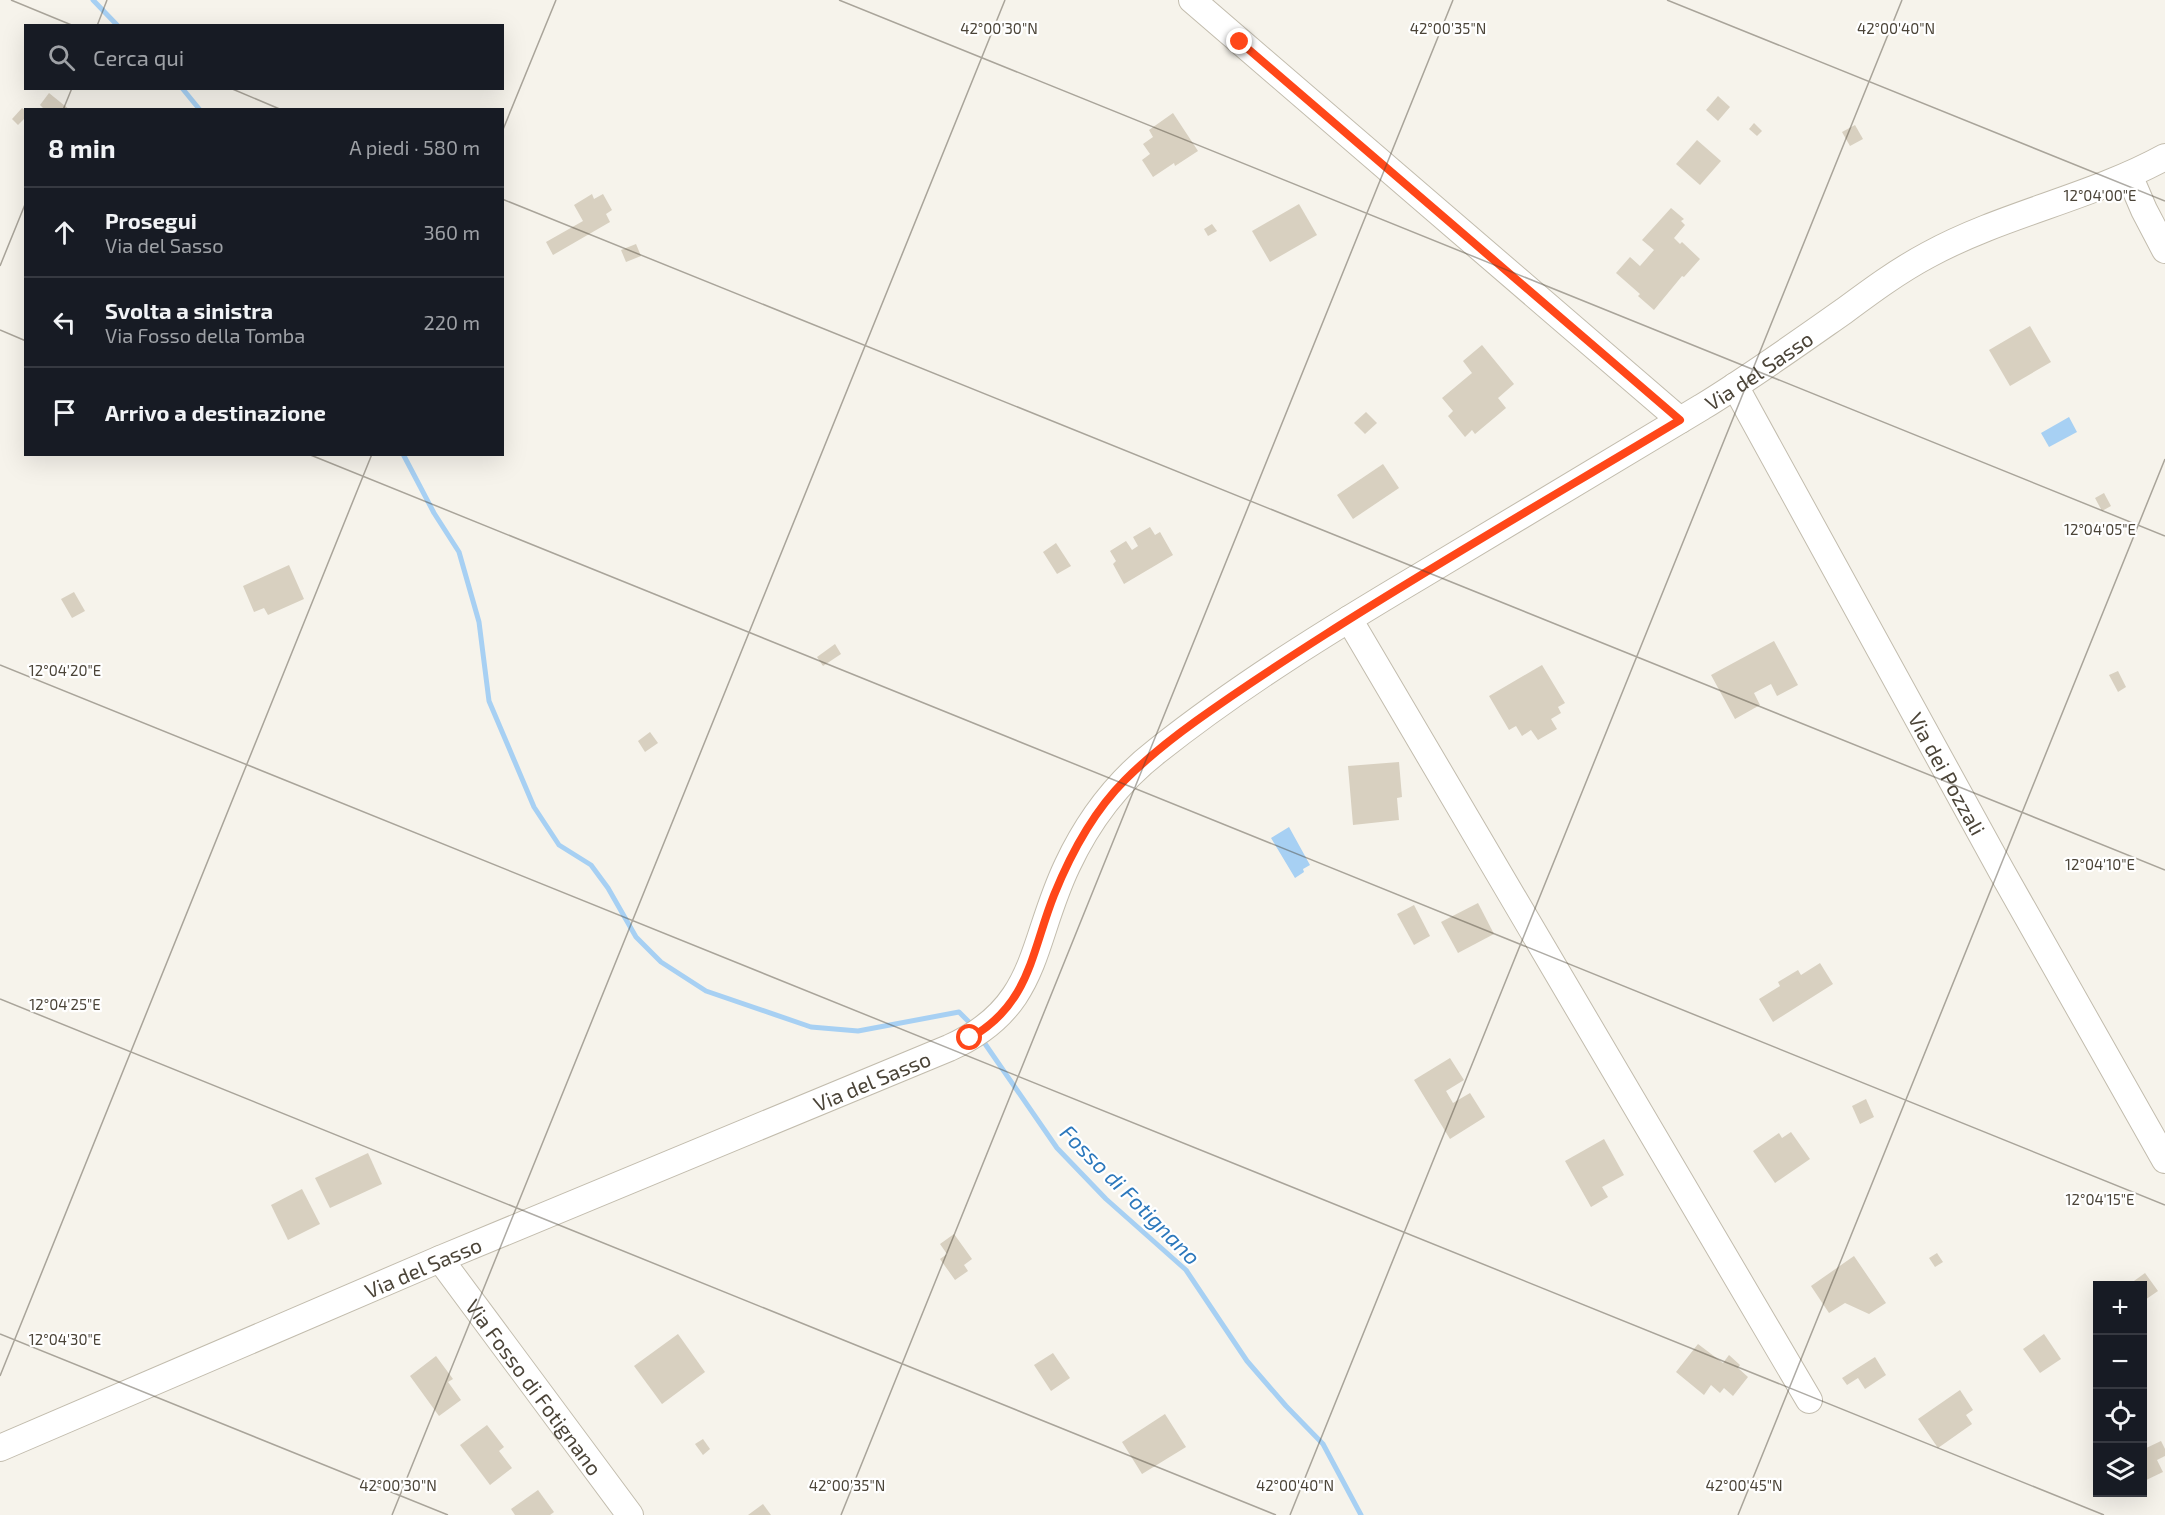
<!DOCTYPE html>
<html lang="it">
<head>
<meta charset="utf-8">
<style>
	:root { --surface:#171b24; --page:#242831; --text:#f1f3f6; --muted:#9ea1a6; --line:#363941 }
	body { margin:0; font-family:"Exo 2",sans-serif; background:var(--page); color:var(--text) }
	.controls { position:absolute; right:18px; bottom:18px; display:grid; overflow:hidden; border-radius:0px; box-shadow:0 6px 24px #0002 }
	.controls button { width:54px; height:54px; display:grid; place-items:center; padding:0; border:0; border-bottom:2px solid var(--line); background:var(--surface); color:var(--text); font:30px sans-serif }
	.stop { position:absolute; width:18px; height:18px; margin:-14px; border:4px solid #ff4719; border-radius:50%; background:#fff }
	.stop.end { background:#ff4719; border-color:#fff; box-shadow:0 2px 6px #0008 }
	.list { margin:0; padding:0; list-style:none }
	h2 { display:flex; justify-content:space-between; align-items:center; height:78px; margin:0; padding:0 24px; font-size:26px }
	h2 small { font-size:20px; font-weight:400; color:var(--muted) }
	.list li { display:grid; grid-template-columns:39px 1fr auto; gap:18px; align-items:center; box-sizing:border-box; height:90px; padding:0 24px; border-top:2px solid var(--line) }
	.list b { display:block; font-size:22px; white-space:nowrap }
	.list p { margin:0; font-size:20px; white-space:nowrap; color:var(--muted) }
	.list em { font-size:20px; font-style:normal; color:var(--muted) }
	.icon { flex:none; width:33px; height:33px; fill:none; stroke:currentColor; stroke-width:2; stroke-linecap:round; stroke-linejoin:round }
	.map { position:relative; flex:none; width:2165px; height:1515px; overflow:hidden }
	.search { position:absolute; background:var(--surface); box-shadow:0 6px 24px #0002; left:24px; top:24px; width:480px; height:66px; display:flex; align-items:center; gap:15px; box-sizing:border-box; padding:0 21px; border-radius:0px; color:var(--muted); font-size:22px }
	.panel { position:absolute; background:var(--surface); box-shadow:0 6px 24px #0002; left:24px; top:108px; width:480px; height:348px; border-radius:0px }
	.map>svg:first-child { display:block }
	.water { fill:#a7d0f3 }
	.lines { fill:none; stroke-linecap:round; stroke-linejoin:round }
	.stream { stroke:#a7d0f3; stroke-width:5 }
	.building { fill:#d8d0c0 }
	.minor-casing { stroke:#c2bcad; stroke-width:28 }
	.minor { stroke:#fff; stroke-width:26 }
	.route { stroke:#ff4719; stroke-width:8 }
	.ticks { fill:none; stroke:#4b4438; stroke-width:1.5; stroke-opacity:0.45 }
	.labels { text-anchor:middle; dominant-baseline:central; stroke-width:4.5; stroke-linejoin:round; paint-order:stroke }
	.street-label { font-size:21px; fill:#4b4438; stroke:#fff }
	.water-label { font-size:22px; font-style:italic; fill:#2c78bc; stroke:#fff }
	.ticks-label { font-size:15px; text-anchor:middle; fill:#4b4438; stroke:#fff; stroke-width:4.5; stroke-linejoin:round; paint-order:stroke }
</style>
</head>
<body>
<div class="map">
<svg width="2165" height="1515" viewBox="0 0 2165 1515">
	<rect width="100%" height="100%" fill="#f6f3eb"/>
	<g class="water">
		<polygon points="2069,417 2077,432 2049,447 2041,433"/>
		<polygon points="1289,827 1310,865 1303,869 1304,872 1295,878 1271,838"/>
	</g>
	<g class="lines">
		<g class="stream">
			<polyline points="93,0 118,26"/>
			<polyline points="182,88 200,110"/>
			<polyline points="403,454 434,513 459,552 479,622 489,701 534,807 559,845 591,865 608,888 636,937 661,962 706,991 811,1027 858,1031 959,1012 973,1026"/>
			<polyline points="981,1038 1057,1148 1106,1199 1186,1270 1247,1361 1286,1406 1323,1444 1361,1515"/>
		</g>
	</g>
	<g class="building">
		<polygon points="49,93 70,110 45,110 40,105"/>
		<polygon points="1718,96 1730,107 1718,121 1706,110"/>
		<polygon points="22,108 26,111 26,117 18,125 12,119"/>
		<polygon points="1173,113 1198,151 1175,166 1174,163 1153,177 1142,160 1150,154 1143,144 1153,137 1149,130"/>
		<polygon points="1754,123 1762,131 1757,136 1749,129"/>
		<polygon points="1855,125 1863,139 1850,146 1842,132"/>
		<polygon points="1697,140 1721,161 1700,185 1676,164"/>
		<polygon points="592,194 594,199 603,194 612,210 606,214 610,222 553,255 546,242 583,221 574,205"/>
		<polygon points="1299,204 1317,235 1270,262 1252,231"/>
		<polygon points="1671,208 1684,219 1681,221 1685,225 1674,238 1680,244 1682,242 1700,259 1684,277 1682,276 1654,310 1638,296 1640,294 1616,273 1630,257 1640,266 1654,250 1642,240"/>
		<polygon points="1212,224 1217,231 1208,236 1204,229"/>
		<polygon points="636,244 641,256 626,262 621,250"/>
		<polygon points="2030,326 2051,362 2010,386 1989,350"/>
		<polygon points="1482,345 1514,384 1498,398 1506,408 1475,434 1472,430 1465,437 1448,416 1453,411 1442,398 1472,373 1463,361"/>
		<polygon points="1366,412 1377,423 1365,434 1354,423"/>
		<polygon points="1383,464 1399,488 1353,519 1337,495"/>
		<polygon points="2104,493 2111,506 2102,511 2095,498"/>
		<polygon points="1150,527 1155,535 1160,532 1173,555 1124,584 1113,564 1116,561 1110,551 1126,541 1132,550 1138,546 1133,537"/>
		<polygon points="1056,543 1071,566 1057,574 1043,552"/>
		<polygon points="289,565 304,599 268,615 264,608 254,612 243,586"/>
		<polygon points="74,592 85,611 72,618 61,599"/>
		<polygon points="1774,641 1798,685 1777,696 1771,684 1754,693 1760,705 1735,719 1711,675"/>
		<polygon points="835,644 841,654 823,666 817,657"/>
		<polygon points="1542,665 1565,703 1558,707 1561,713 1551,719 1557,729 1538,740 1531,730 1522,736 1516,726 1509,730 1489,696"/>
		<polygon points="2118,671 2126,687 2118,692 2109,675"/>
		<polygon points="650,732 658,743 645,752 638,741"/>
		<polygon points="1399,762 1402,797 1397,798 1399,820 1353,825 1348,766"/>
		<polygon points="1478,903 1494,934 1458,953 1441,922"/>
		<polygon points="1414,905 1430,936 1414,945 1397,914"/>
		<polygon points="1820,963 1833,984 1773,1022 1759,999 1780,986 1778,982 1798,970 1801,975"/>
		<polygon points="1450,1058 1464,1080 1446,1091 1453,1103 1470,1093 1485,1117 1450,1139 1414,1080"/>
		<polygon points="1866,1099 1874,1117 1860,1124 1852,1106"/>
		<polygon points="1791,1132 1810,1159 1775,1183 1753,1151 1779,1133 1782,1138"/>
		<polygon points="1604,1139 1624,1175 1602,1187 1608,1197 1591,1207 1565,1161"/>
		<polygon points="368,1153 382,1184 330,1208 315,1178"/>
		<polygon points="302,1189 320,1224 288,1240 271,1205"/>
		<polygon points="954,1234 972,1259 964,1265 968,1271 955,1280 940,1259 947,1254 940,1244"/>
		<polygon points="1937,1253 1943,1262 1935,1267 1929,1258"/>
		<polygon points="1854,1256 1886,1303 1869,1314 1845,1303 1829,1313 1811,1286"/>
		<polygon points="2145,1273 2158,1291 2142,1302 2142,1286 2127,1286"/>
		<polygon points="678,1334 705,1372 662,1404 634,1366"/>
		<polygon points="2044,1334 2061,1359 2040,1373 2023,1349"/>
		<polygon points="1698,1344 1723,1363 1729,1355 1740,1365 1738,1368 1748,1377 1733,1396 1724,1388 1720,1393 1711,1385 1704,1395 1676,1372"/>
		<polygon points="1053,1353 1070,1378 1051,1391 1034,1365"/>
		<polygon points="436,1356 453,1379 448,1382 461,1400 439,1416 410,1376"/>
		<polygon points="1875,1357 1886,1375 1865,1389 1858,1378 1847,1385 1842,1378"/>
		<polygon points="1960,1390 1973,1410 1966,1415 1972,1424 1938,1448 1918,1419"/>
		<polygon points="1165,1414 1186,1447 1142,1474 1122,1442"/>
		<polygon points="487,1425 504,1447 499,1451 512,1468 490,1485 460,1445"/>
		<polygon points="703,1439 710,1449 703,1455 695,1444"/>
		<polygon points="2161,1441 2165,1449 2165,1456 2157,1460 2163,1472 2142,1482 2142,1450"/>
		<polygon points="538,1490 554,1512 550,1515 515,1515 511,1509"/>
		<polygon points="763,1504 771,1515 748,1515"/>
	</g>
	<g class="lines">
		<g class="minor-casing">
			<g id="minor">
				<polyline points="1192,0 1680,420"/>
				<polyline points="2129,175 2144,210 2165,250"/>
				<path id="s1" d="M1735 386 2002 872 2165 1160"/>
				<polyline points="1349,619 1809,1400"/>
				<path id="s2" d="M440 1259 630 1515"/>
				<path id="s3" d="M0 1448 440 1259 949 1048C1039 1008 1030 944 1067 866 1088 821 1117 782 1157 751 1240 685 1331 629 1422 575 1516 519 1609 463 1702 407 1751 377 1797 344 1844 311 1871 291 1898 271 1928 255 2003 214 2090 198 2165 157"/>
			</g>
		</g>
		<use href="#minor" class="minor"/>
	</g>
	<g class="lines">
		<path class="route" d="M970 1038C1030 1004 1031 953 1054 895 1071 853 1093 812 1125 780 1147 758 1171 739 1196 721 1239 690 1282 662 1326 634 1442 560 1562 491 1680 420L1240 42"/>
	</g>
	<path class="ticks" d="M11 0 74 26M839 0 2165 536M1667 0 2165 201M97 26 107 0M230 88 282 110M63 110 72 88M502 132 556 0M502 199 2165 870M0 266 26 202M0 330 26 341M308 454 2165 1205M0 665 2104 1515M0 999 1276 1515M0 1334 448 1515M0 1376 372 454M392 1515 1005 0M841 1515 1453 0M1290 1515 1902 0M1738 1515 2165 459"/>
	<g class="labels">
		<g class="street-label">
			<text stroke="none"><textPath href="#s3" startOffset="2115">Via del Sasso</textPath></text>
			<text stroke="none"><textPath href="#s1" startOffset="442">Via dei Pozzali</textPath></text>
			<text stroke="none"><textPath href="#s3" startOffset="946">Via del Sasso</textPath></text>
			<text stroke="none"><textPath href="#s3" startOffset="460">Via del Sasso</textPath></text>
			<text stroke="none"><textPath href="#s2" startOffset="159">Via Fosso di Fotignano</textPath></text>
		</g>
		<g class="water-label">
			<text transform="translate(1131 1194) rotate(45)">Fosso di Fotignano</text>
		</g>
	</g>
	<g class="ticks-label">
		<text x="999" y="34">42°00'30"N</text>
		<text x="1448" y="34">42°00'35"N</text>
		<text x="1896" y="34">42°00'40"N</text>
		<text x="2100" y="201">12°04'00"E</text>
		<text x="2100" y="535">12°04'05"E</text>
		<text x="65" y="676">12°04'20"E</text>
		<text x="2100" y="870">12°04'10"E</text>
		<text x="65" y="1010">12°04'25"E</text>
		<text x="2100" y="1205">12°04'15"E</text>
		<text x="65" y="1345">12°04'30"E</text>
		<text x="398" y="1491">42°00'30"N</text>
		<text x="847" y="1491">42°00'35"N</text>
		<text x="1295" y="1491">42°00'40"N</text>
		<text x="1744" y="1491">42°00'45"N</text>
	</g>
</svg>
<div class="controls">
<button>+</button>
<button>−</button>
<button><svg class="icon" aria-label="locate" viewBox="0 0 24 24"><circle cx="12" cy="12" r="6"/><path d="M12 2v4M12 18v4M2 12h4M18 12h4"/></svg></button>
<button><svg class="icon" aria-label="layers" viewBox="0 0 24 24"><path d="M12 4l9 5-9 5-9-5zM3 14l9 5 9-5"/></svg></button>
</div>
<div class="stop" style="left:970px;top:1038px"></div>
<div class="stop end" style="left:1240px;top:42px"></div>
<div class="search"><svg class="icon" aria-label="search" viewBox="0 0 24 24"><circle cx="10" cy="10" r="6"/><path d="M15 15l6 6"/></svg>Cerca qui</div>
<section class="panel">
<h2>8 min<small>A piedi · 580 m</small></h2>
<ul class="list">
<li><svg class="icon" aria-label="ahead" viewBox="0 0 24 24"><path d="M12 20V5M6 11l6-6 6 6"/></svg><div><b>Prosegui</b><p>Via del Sasso</p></div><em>360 m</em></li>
<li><svg class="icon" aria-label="left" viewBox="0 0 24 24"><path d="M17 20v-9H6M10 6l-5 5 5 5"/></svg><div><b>Svolta a sinistra</b><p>Via Fosso della Tomba</p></div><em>220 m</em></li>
<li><svg class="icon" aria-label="arrive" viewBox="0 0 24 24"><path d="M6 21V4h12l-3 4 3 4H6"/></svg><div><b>Arrivo a destinazione</b></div></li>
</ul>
</section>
</div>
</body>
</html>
